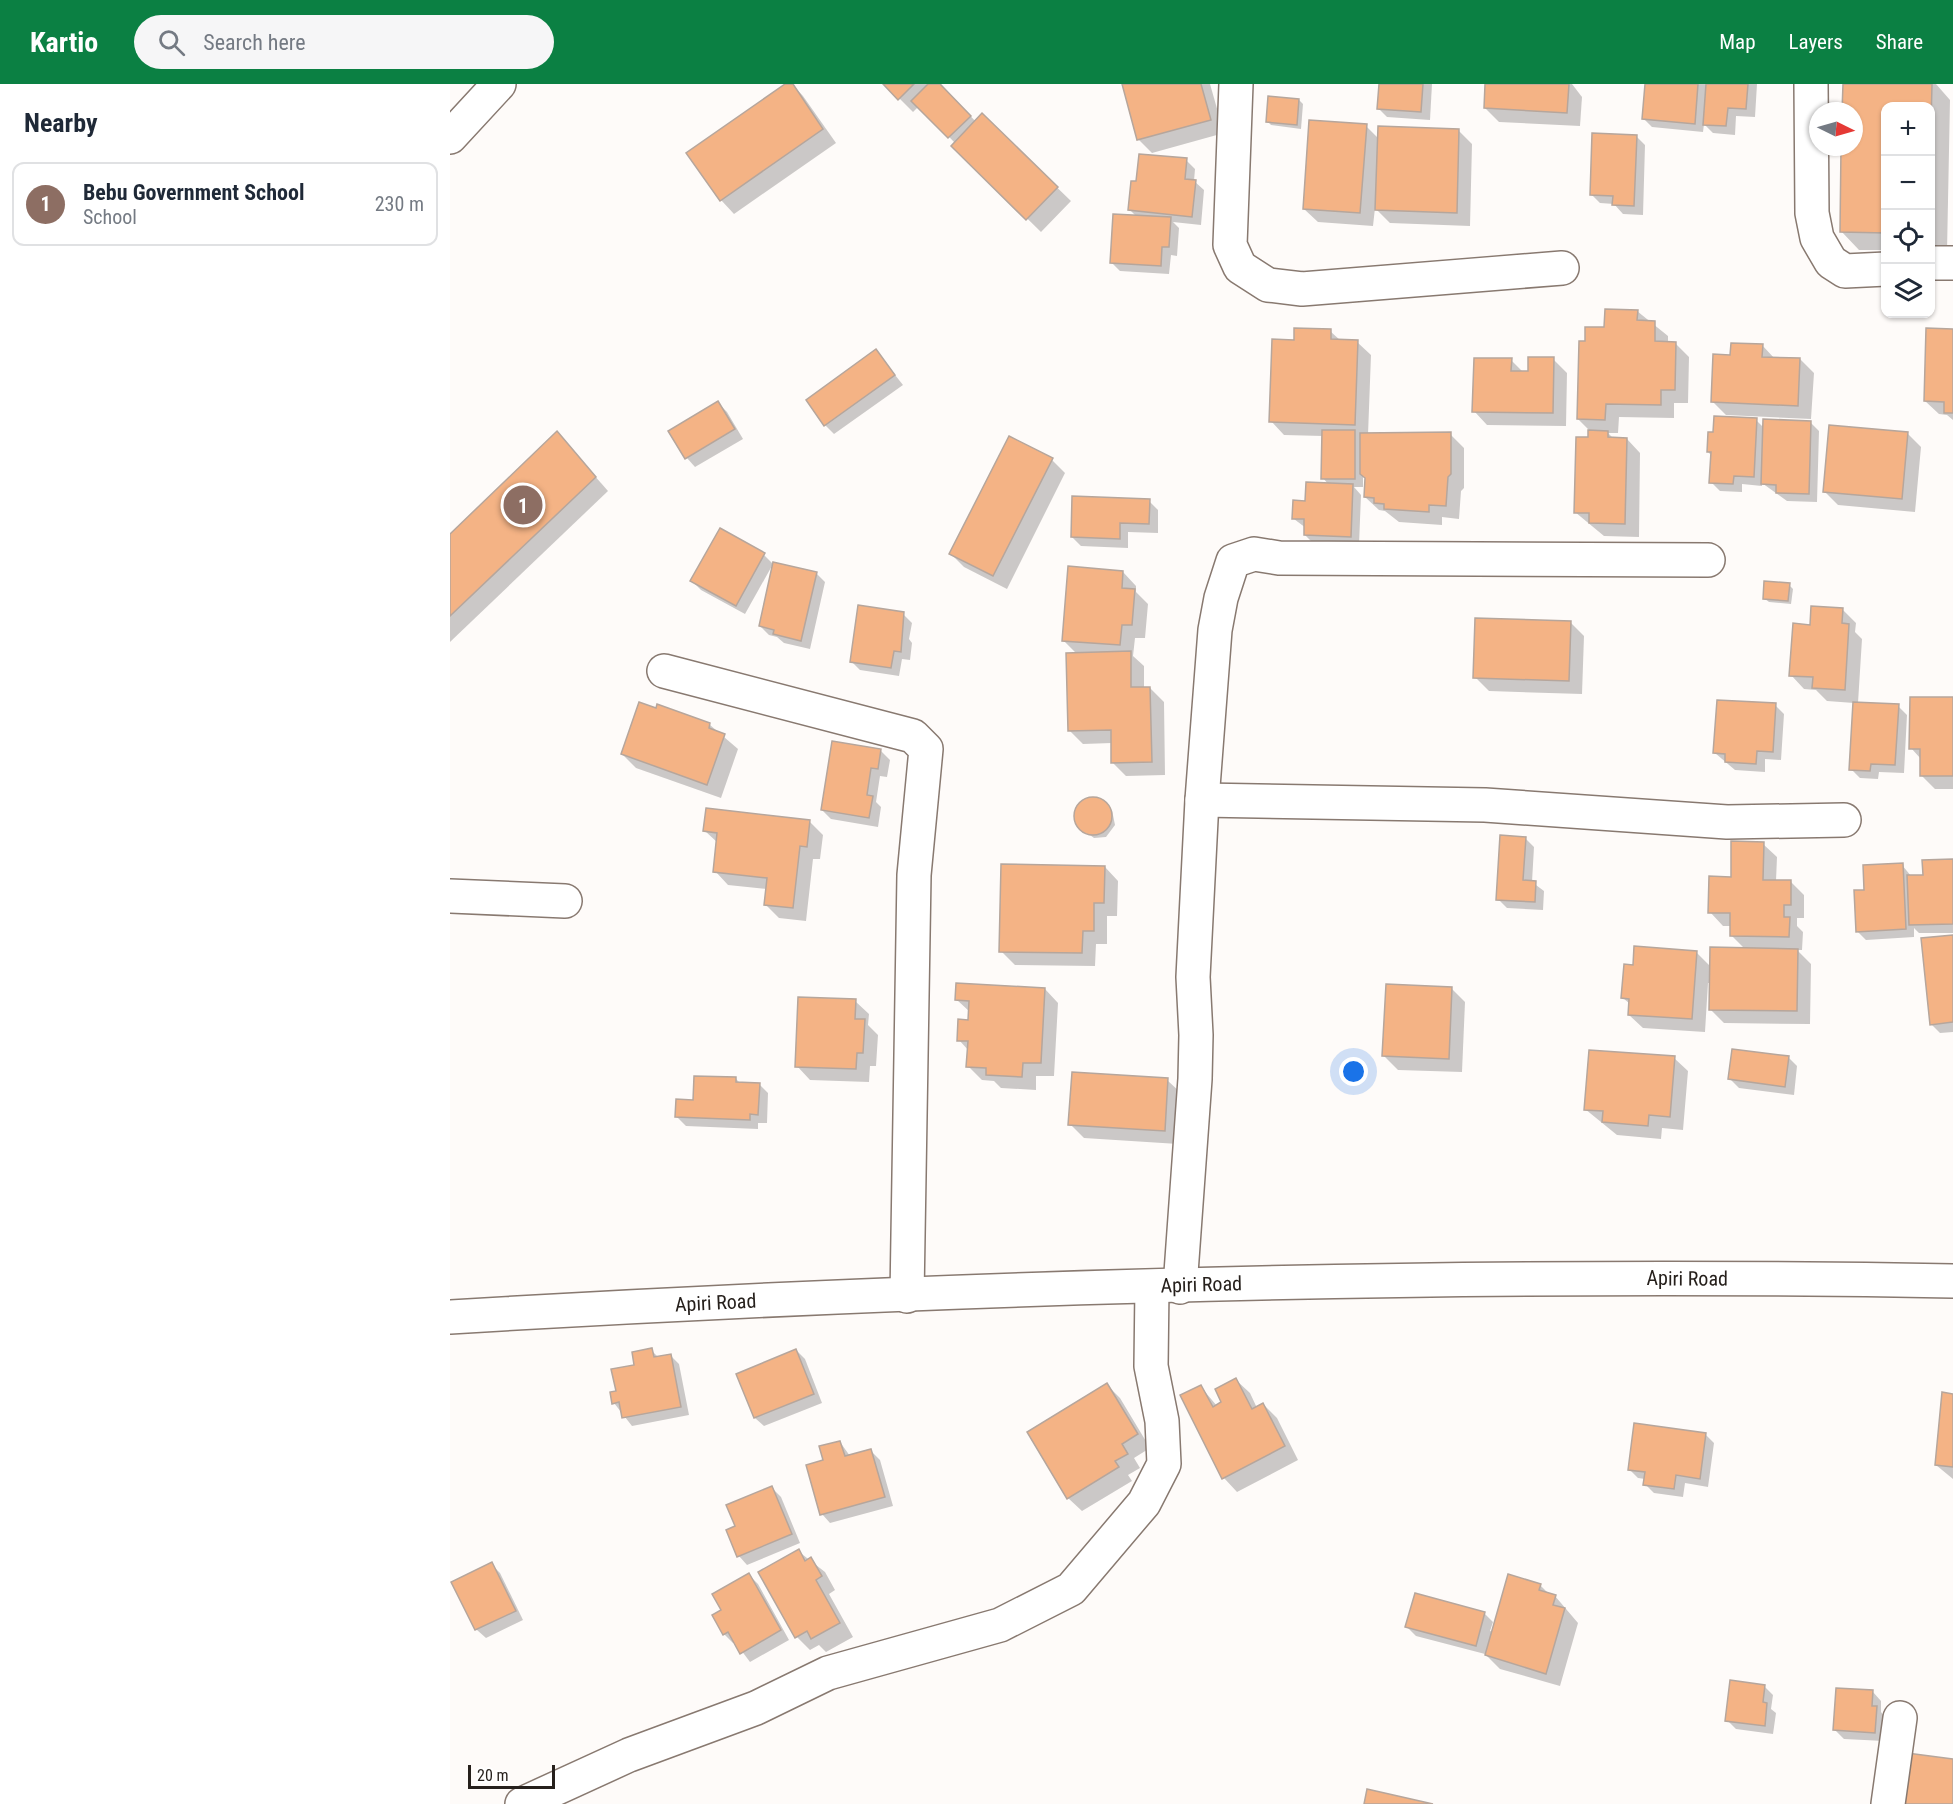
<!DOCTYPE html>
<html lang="en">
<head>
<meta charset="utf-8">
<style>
	:root { --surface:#fff; --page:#f6f6f7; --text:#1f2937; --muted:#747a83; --line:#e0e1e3; --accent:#0b8043 }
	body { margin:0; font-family:"Roboto Condensed",sans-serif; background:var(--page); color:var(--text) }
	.controls { position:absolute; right:18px; top:18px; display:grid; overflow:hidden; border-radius:12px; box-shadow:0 2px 4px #0004 }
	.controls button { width:54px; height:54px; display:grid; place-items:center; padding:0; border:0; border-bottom:2px solid var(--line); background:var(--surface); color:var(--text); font:30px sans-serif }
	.compass { position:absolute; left:1359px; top:18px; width:54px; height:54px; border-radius:50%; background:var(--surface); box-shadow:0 2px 4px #0004; rotate:95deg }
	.scale { position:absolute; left:18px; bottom:15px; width:87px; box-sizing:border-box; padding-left:6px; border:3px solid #26201c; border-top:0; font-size:16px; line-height:21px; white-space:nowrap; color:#26201c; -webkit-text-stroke:4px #fff; paint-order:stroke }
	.you { position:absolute; left:904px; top:988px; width:21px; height:21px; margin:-15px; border:4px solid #fff; border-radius:50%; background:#1a73e8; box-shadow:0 0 0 9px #1a73e833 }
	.badge { display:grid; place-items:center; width:39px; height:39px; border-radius:50%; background:var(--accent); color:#fff; font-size:20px; font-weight:700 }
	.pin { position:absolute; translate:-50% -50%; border:3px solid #fff; box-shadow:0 2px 6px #0006 }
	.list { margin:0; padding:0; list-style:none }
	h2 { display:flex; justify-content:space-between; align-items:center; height:78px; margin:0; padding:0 24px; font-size:26px }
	h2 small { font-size:20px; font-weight:400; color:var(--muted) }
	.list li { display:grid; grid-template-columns:39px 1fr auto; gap:18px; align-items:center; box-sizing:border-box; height:84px; margin:0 12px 12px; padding:0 12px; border:2px solid var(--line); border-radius:12px }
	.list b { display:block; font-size:22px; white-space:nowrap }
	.list p { margin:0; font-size:20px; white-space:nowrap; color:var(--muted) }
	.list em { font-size:20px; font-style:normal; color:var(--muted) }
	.icon { flex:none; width:33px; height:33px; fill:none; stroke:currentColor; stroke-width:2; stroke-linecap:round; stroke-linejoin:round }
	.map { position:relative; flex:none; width:1503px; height:1720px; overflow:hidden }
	header { display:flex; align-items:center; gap:36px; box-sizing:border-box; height:84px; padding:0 30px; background:var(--accent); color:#fff }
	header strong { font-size:28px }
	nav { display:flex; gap:33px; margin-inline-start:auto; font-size:21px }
	.search { width:420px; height:54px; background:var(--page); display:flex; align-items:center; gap:15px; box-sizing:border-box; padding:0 21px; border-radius:33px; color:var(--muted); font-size:22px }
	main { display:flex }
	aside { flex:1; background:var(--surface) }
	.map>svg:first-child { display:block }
	.shadow { fill:#0003 }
	.building { fill:#f4b385; stroke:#b6a69c; stroke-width:1.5 }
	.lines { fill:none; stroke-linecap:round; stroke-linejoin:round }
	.minor-casing { stroke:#887970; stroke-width:36 }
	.minor { stroke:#fff; stroke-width:33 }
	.labels { text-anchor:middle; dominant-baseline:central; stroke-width:6; stroke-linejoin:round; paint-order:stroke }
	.street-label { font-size:20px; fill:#26201c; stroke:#fff }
</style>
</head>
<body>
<header>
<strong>Kartio</strong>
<div class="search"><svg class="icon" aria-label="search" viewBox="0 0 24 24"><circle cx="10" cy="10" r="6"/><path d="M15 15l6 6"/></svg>Search here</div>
<nav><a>Map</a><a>Layers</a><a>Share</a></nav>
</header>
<main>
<aside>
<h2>Nearby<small></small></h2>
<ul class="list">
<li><span class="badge" style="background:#8d6e63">1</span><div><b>Bebu Government School</b><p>School</p></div><em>230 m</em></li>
</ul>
</aside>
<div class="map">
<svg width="1503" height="1720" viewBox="0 0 1503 1720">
	<rect width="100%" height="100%" fill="#fefbf9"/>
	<g class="shadow">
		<polygon points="337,0 342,0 353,12 386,59 284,130 271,116"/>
		<polygon points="435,0 491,0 526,38 532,31 621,117 591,148 503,62 505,59 469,22 463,28"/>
		<polygon points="673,0 760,0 774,49 702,69 688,55"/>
		<polygon points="930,0 982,0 980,36 937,33 928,24"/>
		<polygon points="1036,0 1122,0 1132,13 1130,42 1049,38 1035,24"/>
		<polygon points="1196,0 1307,0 1305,33 1286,32 1285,51 1263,49 1254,40 1253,48 1202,43 1193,34"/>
		<polygon points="1394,0 1486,0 1500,16 1497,168 1480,167 1480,22 1436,22 1436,166 1409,166 1391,147 1393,63 1404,63 1404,27 1394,27"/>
		<polygon points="849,16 853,20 851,45 821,41 817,37"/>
		<polygon points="916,42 929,55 1008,46 1022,60 1020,142 940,139 925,124 923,142 868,138 854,125"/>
		<polygon points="1186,52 1195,61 1193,131 1173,130 1164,120 1150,119 1141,110"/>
		<polygon points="736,76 745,85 744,97 754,106 751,141 723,138 729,144 727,172 721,171 719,190 670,187 661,178 687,133 680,126 688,99"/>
		<polygon points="1187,227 1218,252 1218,259 1225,259 1239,273 1238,319 1224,319 1224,334 1169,333 1168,349 1158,349 1164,355 1177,355 1190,369 1189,453 1154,452 1125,428 1139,354 1139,346 1128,335 1136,259"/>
		<polygon points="1503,246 1503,336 1497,331 1489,330 1475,317"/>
		<polygon points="880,247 891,257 907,258 921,271 918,351 1000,350 1014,364 1014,404 1011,407 1009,435 992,433 992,441 949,438 935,427 929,426 915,413 916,394 913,391 913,403 904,403 911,411 909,461 864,460 855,451 856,444 844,435 857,418 879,401 873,394 873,352 834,351 821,337 846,258"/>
		<polygon points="1312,261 1325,275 1350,275 1364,289 1361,335 1276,331 1263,318 1282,272"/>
		<polygon points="426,267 453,301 384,350 375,341"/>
		<polygon points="1103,275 1117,289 1116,342 1037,341 1024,327 1061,276 1074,289 1079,289"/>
		<polygon points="268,319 277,328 293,355 245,383 237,374 220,347"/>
		<polygon points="1306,336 1314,344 1360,338 1369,347 1367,418 1337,417 1312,399 1312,402 1292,400 1292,408 1270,407 1261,398 1262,372 1258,368"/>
		<polygon points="107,349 158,407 0,558 0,452"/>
		<polygon points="1458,350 1471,363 1465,428 1388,421 1374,407"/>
		<polygon points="602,376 615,389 557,505 514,483 501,470"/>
		<polygon points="699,417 708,426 708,449 678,448 678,464 631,462 622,453"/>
		<polygon points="314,471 323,480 295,530 251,506 242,497"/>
		<polygon points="673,488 686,502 686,508 698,520 695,554 685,554 683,572 694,582 694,605 700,604 714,618 715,691 676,692 663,679 662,659 633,660 619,646 627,570 613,556"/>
		<polygon points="366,489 375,498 360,565 334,559 327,553 319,551 310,542"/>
		<polygon points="1339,501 1343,505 1341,520 1319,518 1314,514"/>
		<polygon points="1392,525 1406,539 1405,548 1412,555 1408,619 1448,622 1457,631 1454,689 1429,688 1428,695 1410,694 1401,685 1404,619 1377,617 1366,606 1354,605 1341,591 1362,543"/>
		<polygon points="453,530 462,539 459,555 462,559 460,576 452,575 449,592 410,586 401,577"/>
		<polygon points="1121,539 1134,552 1132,610 1039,607 1025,593"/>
		<polygon points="1503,614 1503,705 1485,705 1471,691 1471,675 1461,664"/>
		<polygon points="1325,621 1334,630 1331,676 1315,675 1315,688 1285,686 1265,669"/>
		<polygon points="260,641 288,665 271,714 186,684 172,670"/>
		<polygon points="431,667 440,676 437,693 430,692 426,718 431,723 428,743 381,735 372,726"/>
		<polygon points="640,714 646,714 662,726 665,741 656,753 644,754 629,743 625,731 629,720"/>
		<polygon points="359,737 373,751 370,775 363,775 356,837 329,834 315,820 317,805 278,801 265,787 268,759 255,747"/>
		<polygon points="1075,754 1084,763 1082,798 1094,807 1093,826 1057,824 1048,815"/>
		<polygon points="1313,760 1327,773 1326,797 1341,798 1354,811 1354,834 1347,834 1347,842 1353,848 1352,866 1347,866 1361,880 1360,940 1274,939 1260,925 1261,899 1258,899 1255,948 1193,944 1179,931 1180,920 1173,914 1185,882 1246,868 1261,883 1296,866 1281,851 1281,842 1273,842 1260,828 1282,794"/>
		<polygon points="1503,777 1503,849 1469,849 1464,844 1464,853 1416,856 1407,847 1452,781 1461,792 1474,792"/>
		<polygon points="655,783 668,797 667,832 657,832 657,860 646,860 645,882 565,881 551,867"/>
		<polygon points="1503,853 1503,948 1490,949 1481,940"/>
		<polygon points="1001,904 1015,918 1012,988 948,986 934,972"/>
		<polygon points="595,905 608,919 604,992 586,992 586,1006 551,1004 544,997 532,996 518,982 519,967 509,956 519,937 520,928 507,916"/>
		<polygon points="405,917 419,930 418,941 428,951 426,982 420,982 419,998 360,996 347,982"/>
		<polygon points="1338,973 1347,982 1344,1011 1289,1004 1280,995"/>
		<polygon points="1224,974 1238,987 1233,1046 1212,1044 1211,1055 1167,1051 1135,1025"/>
		<polygon points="286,995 290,999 309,1000 318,1009 317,1039 308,1039 308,1045 236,1042 227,1033 244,1018"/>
		<polygon points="717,996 731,1009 728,1060 634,1054 620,1040"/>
		<polygon points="201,1266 209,1274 220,1271 229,1280 239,1331 182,1342 164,1319 186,1282"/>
		<polygon points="346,1266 355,1275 372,1319 314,1342 305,1334 288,1290"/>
		<polygon points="786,1296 800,1309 807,1324 813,1320 827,1334 848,1376 787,1408 774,1394 751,1303 767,1322 773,1319"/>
		<polygon points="657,1301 670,1314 700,1364 684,1374 690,1384 678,1391 682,1397 632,1427 618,1414"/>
		<polygon points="1503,1311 1503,1395 1486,1381"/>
		<polygon points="1255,1350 1264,1359 1258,1403 1235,1399 1233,1413 1204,1409 1195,1400 1195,1395 1188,1394 1179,1385"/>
		<polygon points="390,1358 400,1372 421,1367 430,1376 443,1422 380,1439 372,1430"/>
		<polygon points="322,1404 331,1413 350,1459 297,1481 289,1472 287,1443"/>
		<polygon points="348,1467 375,1488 385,1506 379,1510 403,1553 376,1568 369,1561 360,1566 347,1553"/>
		<polygon points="41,1480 50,1489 73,1536 36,1554 27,1546 3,1499"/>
		<polygon points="299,1491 308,1500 339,1556 300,1578 285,1558 283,1559 274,1550 273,1527"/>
		<polygon points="1090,1501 1099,1510 1105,1512 1128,1539 1110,1602 1050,1585 1035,1570 966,1552 957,1543 1034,1529 1043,1538 1040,1547 1043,1548"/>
		<polygon points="1314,1602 1323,1611 1321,1625 1326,1629 1323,1650 1286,1645 1277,1636"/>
		<polygon points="1423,1608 1431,1617 1431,1628 1435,1633 1434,1657 1394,1655 1385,1646"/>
	</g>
	<g class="building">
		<polygon points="335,0 343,0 373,45 270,117 236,69"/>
		<polygon points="433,0 464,0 448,16"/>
		<polygon points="478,0 490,0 521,32 498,54 461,17"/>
		<polygon points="672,0 751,0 761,36 687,56"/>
		<polygon points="929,0 973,0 971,28 927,25"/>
		<polygon points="1035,0 1119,0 1117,29 1034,24"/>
		<polygon points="1195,0 1248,0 1245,40 1192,35"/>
		<polygon points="1256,0 1298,0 1296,25 1278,24 1276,42 1253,41"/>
		<polygon points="1393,0 1482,0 1480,82 1480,22 1436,22 1436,149 1390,148 1391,63 1404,63 1404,27 1392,27"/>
		<polygon points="818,12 849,15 847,41 816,38"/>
		<polygon points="532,29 608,103 576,136 501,62"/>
		<polygon points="859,36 917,40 910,129 853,125"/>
		<polygon points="928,42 1009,45 1007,129 925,126"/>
		<polygon points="1142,49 1187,51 1184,122 1162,121 1163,112 1140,111"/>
		<polygon points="689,70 737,74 735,95 746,96 742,133 678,126 681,97 686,97"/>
		<polygon points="663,130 721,133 719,163 712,163 711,182 660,179"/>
		<polygon points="1155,225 1188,226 1187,236 1205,237 1205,257 1226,258 1225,306 1211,306 1211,321 1156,320 1155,336 1127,335 1129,257 1135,257 1135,243 1154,243"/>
		<polygon points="844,244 881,245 881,255 908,256 905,341 819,338 822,255 844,256"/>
		<polygon points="1476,244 1503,245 1503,329 1494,329 1494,318 1474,317"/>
		<polygon points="1281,259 1313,260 1312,273 1350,274 1348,322 1261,318 1263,270 1280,271"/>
		<polygon points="426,265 445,291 374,342 356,316"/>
		<polygon points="1078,273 1104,273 1103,329 1022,328 1024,274 1062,274 1061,287 1078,287"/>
		<polygon points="268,317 285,345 235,375 218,347"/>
		<polygon points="1264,332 1307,334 1304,393 1284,392 1283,400 1259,399 1261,368 1257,368 1258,348 1263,348"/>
		<polygon points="1313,335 1361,337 1359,410 1326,409 1326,401 1311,400"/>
		<polygon points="1379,341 1458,348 1452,415 1373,408"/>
		<polygon points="872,346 905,346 905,395 871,395"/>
		<polygon points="1138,346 1158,347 1158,353 1177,354 1175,440 1139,439 1139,429 1124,429 1126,353 1138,353"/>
		<polygon points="107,347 146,393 0,532 0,450"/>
		<polygon points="1001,348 1001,390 998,393 996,422 979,421 979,428 934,425 934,420 924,419 924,414 914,413 915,394 910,390 910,349"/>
		<polygon points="559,352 603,374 543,492 499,470"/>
		<polygon points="856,398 903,400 901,453 854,451 854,435 842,435 843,416 855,417"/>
		<polygon points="622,412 700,415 699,440 670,439 670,455 621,453"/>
		<polygon points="270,444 315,469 286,522 240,497"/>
		<polygon points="323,478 367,488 351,557 323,550 324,546 309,542"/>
		<polygon points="618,482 673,487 672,504 685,505 682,541 672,541 670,561 612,557"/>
		<polygon points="1314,497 1340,499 1338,517 1313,515"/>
		<polygon points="408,521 454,528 451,568 444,567 441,584 400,578"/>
		<polygon points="1361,522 1393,524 1392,539 1399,540 1395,606 1362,604 1363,593 1339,592 1343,539 1360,541"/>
		<polygon points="1025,534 1121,537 1119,597 1023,594"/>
		<polygon points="681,567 681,603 700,603 702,678 661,679 661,646 618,647 616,569"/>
		<polygon points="1460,613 1503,613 1503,692 1470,692 1470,665 1459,665"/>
		<polygon points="1267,616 1326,619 1323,668 1307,667 1306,680 1275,678 1275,670 1263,669"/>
		<polygon points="189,618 206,624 207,620 260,639 259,644 275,650 257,701 171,670"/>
		<polygon points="1403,618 1449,620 1445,681 1421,680 1420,687 1399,686"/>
		<polygon points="382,657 431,665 428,685 421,684 417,711 423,712 419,734 371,726"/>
		<circle cx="643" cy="732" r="19"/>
		<polygon points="256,724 360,736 357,763 350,762 343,824 314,821 317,794 263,788 267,749 253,747"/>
		<polygon points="1050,751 1076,753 1073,796 1086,797 1085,818 1046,816"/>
		<polygon points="1281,757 1314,758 1313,796 1341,796 1341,821 1334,821 1334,833 1340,833 1339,853 1280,852 1280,829 1258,829 1259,792 1281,793"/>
		<polygon points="1503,775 1503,840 1459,841 1457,791 1473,791 1472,776"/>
		<polygon points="1453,779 1456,845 1406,848 1404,806 1414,806 1413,781"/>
		<polygon points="551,780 655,782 654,819 644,819 644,847 633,847 632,869 549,868"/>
		<polygon points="1503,851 1503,938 1480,941 1471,854"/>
		<polygon points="1184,862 1247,867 1242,935 1178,931 1179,915 1171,914 1174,880 1183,881"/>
		<polygon points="1260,863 1348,865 1347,927 1259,926"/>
		<polygon points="506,899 595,904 591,979 573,979 572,993 536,991 536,984 516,983 518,957 507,957 508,935 518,936 519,917 505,916"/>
		<polygon points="936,900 1002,903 999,975 932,972"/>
		<polygon points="348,913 406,915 405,935 415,935 413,969 407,969 406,985 345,983"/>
		<polygon points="1282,965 1339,972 1335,1003 1278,995"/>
		<polygon points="1139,966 1225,972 1220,1033 1199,1031 1198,1042 1152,1038 1153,1027 1134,1026"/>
		<polygon points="622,988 718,994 715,1047 618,1041"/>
		<polygon points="244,992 286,993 286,998 310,999 308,1031 300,1030 300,1036 225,1033 226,1015 243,1016"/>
		<polygon points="202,1264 204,1273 221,1270 231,1323 172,1334 169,1318 162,1320 160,1308 166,1307 161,1285 184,1281 182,1268"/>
		<polygon points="346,1265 364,1310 304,1334 286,1290"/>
		<polygon points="786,1294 802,1325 813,1319 835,1362 772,1395 730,1311 751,1301 763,1323 771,1318 765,1305"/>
		<polygon points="657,1299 688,1350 672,1360 678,1370 665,1377 669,1383 617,1415 577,1348"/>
		<polygon points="1492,1308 1503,1310 1503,1383 1485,1381"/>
		<polygon points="1184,1339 1256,1349 1250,1395 1226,1391 1224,1405 1193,1401 1195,1388 1178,1386"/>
		<polygon points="390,1357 395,1372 421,1365 435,1413 370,1431 356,1381 373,1376 369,1362"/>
		<polygon points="322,1402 342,1450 287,1473 276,1446 285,1442 276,1421"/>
		<polygon points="349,1465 355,1477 361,1473 372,1492 366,1496 390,1539 361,1555 357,1547 345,1554 308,1488"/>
		<polygon points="42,1478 66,1527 25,1546 1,1498"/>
		<polygon points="299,1489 331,1546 290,1570 278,1548 273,1551 262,1531 271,1526 262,1510"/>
		<polygon points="1058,1490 1091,1500 1089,1506 1106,1511 1103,1521 1115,1524 1096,1590 1035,1571"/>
		<polygon points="965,1509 1035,1528 1026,1562 955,1543"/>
		<polygon points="1280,1596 1315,1601 1313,1618 1317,1619 1315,1642 1275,1637"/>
		<polygon points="1386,1604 1423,1606 1422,1622 1427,1622 1425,1649 1383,1646"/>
		<polygon points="1457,1669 1503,1675 1503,1720 1450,1720"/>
		<polygon points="917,1705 983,1720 914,1720"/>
	</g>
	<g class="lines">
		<g class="minor-casing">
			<g id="minor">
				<polyline points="786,0 780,161 790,183 818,201 852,205 1112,184"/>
				<polyline points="1361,0 1362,129 1367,154 1381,178 1395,187 1436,185"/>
				<polyline points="0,53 49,0"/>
				<polyline points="1480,179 1503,179"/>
				<polyline points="214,587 463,652 476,665 464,791 457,1212"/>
				<polyline points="752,716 1035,721 1277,738 1394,736"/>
				<polyline points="0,812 115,817"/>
				<polyline points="730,1203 745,995 746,951 743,893 752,716 765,546 771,514 783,477 804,470 829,474 1258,476"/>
				<path id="s1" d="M0 1233C500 1203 1002 1188 1503 1197"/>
				<polyline points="72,1720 179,1671 306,1624 378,1589 550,1541 621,1505 694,1419 714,1380 712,1337 701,1282 702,1203"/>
				<polyline points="1438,1720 1450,1634"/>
			</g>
		</g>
		<use href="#minor" class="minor"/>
	</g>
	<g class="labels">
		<g class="street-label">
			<text stroke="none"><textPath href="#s1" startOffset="1238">Apiri Road</textPath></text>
			<text stroke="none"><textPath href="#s1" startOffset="752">Apiri Road</textPath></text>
			<text stroke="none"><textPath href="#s1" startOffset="266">Apiri Road</textPath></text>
		</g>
	</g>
</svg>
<div class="controls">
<button>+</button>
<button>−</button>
<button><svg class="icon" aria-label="locate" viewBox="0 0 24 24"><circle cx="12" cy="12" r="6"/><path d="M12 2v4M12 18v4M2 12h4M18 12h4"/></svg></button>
<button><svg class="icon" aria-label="layers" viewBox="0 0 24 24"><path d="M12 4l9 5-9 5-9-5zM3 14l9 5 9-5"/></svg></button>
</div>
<svg class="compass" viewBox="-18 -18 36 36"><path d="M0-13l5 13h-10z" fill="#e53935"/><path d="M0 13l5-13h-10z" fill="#747a83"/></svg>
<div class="scale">20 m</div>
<div class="you"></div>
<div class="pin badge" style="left:73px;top:421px;background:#8d6e63">1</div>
</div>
</main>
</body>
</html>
